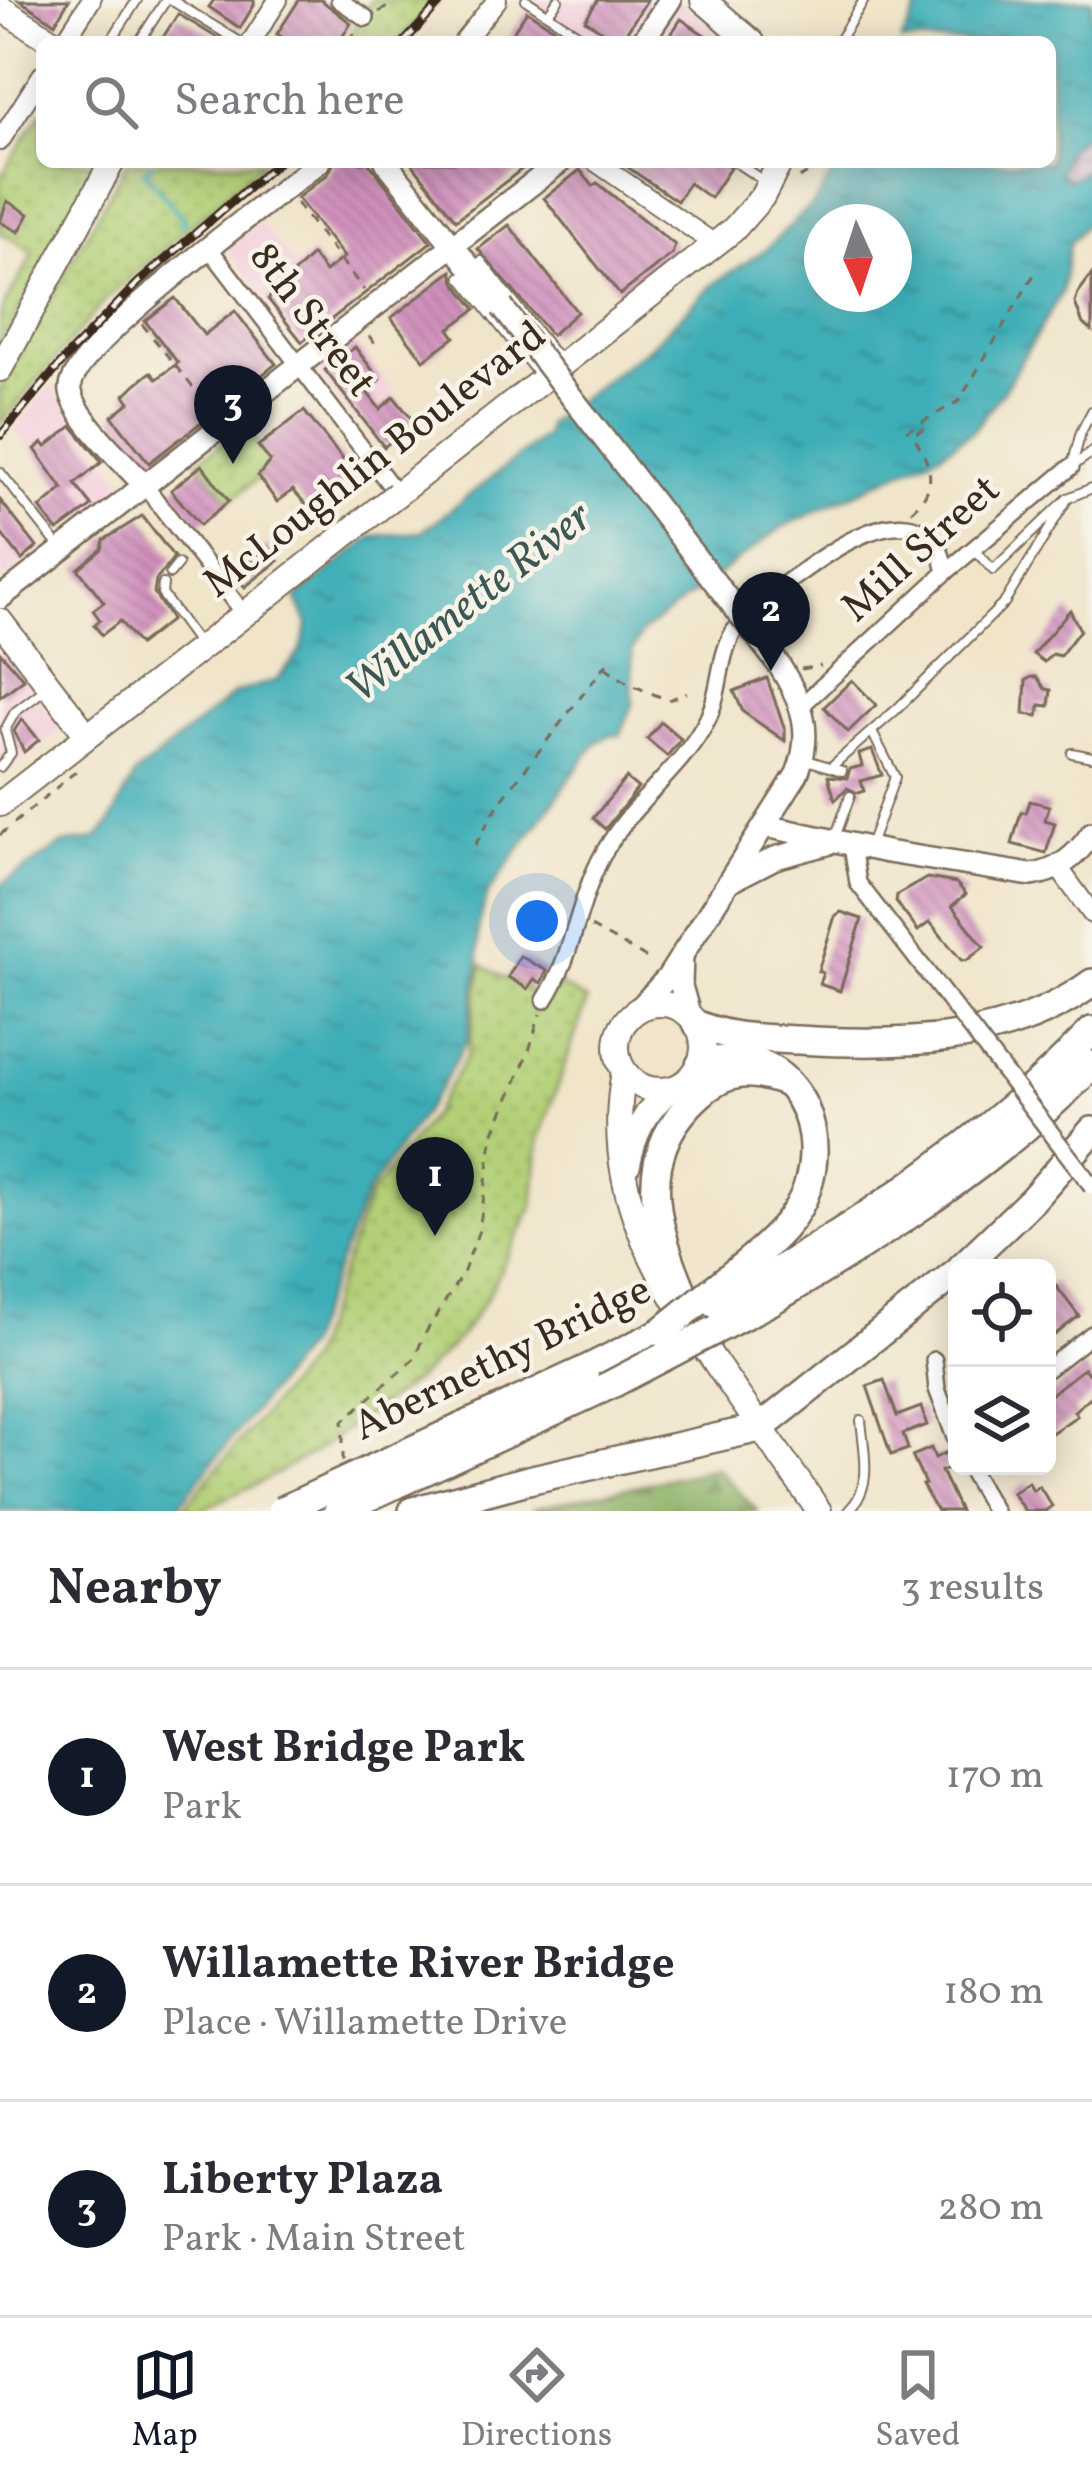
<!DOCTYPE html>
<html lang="en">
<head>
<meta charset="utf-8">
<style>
	:root { --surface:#fff; --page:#f7f7f7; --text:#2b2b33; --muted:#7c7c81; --line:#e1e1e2; --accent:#111827 }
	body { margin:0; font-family:Vollkorn,serif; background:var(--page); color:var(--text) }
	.controls { position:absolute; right:36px; bottom:36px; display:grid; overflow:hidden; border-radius:18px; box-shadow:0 6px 30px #0003 }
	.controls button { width:108px; height:108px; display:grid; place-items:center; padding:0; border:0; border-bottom:3px solid var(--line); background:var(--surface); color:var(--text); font:60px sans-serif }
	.compass { position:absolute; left:804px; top:204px; width:108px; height:108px; border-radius:50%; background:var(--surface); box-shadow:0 6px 30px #0003; rotate:177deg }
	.you { position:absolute; left:537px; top:921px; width:42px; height:42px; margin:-30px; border:9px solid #fff; border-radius:50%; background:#1a73e8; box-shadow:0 0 0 18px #1a73e833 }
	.badge { display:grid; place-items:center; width:78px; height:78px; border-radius:50%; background:var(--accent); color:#fff; font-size:39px; font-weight:700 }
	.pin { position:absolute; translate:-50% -99px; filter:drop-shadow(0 3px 6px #0008) }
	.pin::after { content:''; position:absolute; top:63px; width:42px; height:36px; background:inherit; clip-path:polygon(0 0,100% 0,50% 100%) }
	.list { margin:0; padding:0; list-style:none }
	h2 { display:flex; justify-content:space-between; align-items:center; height:156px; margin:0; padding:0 48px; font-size:51px }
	h2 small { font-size:39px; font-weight:400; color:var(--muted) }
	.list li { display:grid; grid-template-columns:78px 1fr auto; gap:36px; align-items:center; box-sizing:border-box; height:216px; padding:0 48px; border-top:3px solid var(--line) }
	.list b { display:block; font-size:45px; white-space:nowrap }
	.list p { margin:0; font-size:39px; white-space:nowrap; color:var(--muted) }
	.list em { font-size:39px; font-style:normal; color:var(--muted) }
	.icon { flex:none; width:66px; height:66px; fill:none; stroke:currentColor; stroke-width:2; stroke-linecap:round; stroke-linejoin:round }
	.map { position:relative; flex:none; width:1092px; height:1511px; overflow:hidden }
	.search { position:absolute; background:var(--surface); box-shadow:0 6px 30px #0003; left:36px; right:36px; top:36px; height:132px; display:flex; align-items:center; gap:30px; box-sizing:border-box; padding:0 42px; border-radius:18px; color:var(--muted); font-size:45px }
	.sheet { height:804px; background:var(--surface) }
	nav { display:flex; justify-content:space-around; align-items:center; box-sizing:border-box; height:168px; border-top:3px solid var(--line); background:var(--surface); font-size:33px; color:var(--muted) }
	nav a { display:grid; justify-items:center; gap:6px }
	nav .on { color:var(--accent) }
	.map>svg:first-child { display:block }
	.built { fill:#f4cfdd }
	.industrial { fill:url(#industrial-grid) }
	.grass { fill:url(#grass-dots); stroke:#767d4a; stroke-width:3 }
	.forest { fill:url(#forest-firs); stroke:#646e43; stroke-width:3 }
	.water { fill:url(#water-ripples); stroke:#3c6c6a; stroke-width:3; fill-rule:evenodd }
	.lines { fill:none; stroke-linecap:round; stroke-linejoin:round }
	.stream { stroke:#3eaeb7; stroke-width:4.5 }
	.building { fill:url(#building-back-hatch) }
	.service-casing { stroke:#7a6b5a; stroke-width:12 }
	.minor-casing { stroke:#7a6b5a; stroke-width:20 }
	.tertiary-casing { stroke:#7a6b5a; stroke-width:22 }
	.secondary-casing { stroke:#7a6b5a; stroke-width:26 }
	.primary-casing { stroke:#7a6b5a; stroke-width:28 }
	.trunk-casing { stroke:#7a6b5a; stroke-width:28 }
	.motorway-casing { stroke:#7a6b5a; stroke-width:32 }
	.path { stroke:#7a6b5a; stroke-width:3; stroke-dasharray:9 9; stroke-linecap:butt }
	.service { stroke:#fff; stroke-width:8 }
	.minor { stroke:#fff; stroke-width:15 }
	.tertiary { stroke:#fff; stroke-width:18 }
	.secondary { stroke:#fff; stroke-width:21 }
	.primary { stroke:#fff; stroke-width:24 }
	.trunk { stroke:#fff; stroke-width:24 }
	.motorway { stroke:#fff; stroke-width:27 }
	.rail-casing { stroke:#3b2a1e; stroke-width:9 }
	.rail { stroke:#f7f3e8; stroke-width:4.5; stroke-dasharray:14; stroke-linecap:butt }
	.minor-bridge-casing { stroke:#7a6b5a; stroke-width:20; stroke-linecap:butt }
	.secondary-bridge-casing { stroke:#7a6b5a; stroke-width:26; stroke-linecap:butt }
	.trunk-bridge-casing { stroke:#7a6b5a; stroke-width:28; stroke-linecap:butt }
	.motorway-bridge-casing { stroke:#7a6b5a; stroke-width:32; stroke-linecap:butt }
	.minor-bridge { stroke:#fff; stroke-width:15 }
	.secondary-bridge { stroke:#fff; stroke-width:21 }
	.trunk-bridge { stroke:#fff; stroke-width:24 }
	.motorway-bridge { stroke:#fff; stroke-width:27 }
	.labels { text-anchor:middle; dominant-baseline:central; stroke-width:9; stroke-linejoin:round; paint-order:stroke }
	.street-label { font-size:42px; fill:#3b2a1e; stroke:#f7f3e8 }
	.water-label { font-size:45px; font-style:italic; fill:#3c5854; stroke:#f7f3e8 }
</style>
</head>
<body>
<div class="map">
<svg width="1092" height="1511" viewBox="0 0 1092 1511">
	<defs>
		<pattern id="industrial-grid" width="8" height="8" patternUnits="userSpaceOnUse" patternTransform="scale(3)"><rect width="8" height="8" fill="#d0bdcd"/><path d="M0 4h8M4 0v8" fill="none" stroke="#aa9aa6"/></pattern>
		<pattern id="grass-dots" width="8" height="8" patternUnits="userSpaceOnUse" patternTransform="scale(3)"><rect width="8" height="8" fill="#b2d077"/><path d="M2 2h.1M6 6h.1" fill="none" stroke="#9ab366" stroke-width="1.8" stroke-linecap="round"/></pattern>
		<pattern id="forest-firs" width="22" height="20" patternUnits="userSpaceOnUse" patternTransform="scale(3)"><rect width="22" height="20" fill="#8db268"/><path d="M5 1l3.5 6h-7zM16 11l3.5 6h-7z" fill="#749155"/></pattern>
		<pattern id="water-ripples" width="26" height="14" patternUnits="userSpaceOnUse" patternTransform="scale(3)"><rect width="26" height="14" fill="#3eaeb7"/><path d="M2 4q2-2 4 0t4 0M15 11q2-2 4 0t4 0" fill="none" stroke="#358e94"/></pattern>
		<pattern id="building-back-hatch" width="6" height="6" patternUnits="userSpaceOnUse" patternTransform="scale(3)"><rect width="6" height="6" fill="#d191bd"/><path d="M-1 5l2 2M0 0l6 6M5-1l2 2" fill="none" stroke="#ab7799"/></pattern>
	</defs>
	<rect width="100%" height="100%" fill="#f7f3e8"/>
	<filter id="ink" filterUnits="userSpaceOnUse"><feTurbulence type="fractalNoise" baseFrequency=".00833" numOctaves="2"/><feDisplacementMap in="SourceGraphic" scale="24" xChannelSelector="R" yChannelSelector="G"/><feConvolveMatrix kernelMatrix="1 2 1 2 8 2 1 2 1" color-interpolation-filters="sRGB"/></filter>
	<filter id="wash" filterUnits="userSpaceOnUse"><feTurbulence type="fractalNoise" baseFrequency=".004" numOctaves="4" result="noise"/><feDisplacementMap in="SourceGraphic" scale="48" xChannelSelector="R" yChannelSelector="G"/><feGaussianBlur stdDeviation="2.7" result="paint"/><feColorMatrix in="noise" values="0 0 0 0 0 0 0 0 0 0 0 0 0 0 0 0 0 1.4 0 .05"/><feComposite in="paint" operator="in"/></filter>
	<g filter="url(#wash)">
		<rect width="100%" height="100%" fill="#f0e4c9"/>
		<g class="built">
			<polygon points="522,0 678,0 726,42 586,42"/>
			<polygon points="260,222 296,266 312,254 354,310 339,322 394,393 355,422 226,248"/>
			<polygon points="51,385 129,487 86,519 15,430"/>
			<polygon points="0,496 44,549 0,582"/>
			<polygon points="0,645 62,729 0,778"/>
		</g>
		<polygon class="industrial" points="1092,128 1092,167 1069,180 1060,175 1066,151"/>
		<g class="grass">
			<polygon points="371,0 437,0 398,42 346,42"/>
			<polygon points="42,111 42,162 98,162 0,348 0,313 34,253 0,232 0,178"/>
			<polygon points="127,162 264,162 107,298 0,425 0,389"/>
			<polygon points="244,426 270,461 255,481 229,501 198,461"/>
			<polygon points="482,965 545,1001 557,984 587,1001 539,1139 533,1207 485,1300 459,1338 418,1378 318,1450 265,1480 198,1511 181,1511 309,1360 369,1197 431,1116 467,1056"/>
		</g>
		<polygon class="forest" points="717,1468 757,1511 539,1511 534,1508"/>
		<path class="water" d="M922 0H1092V128L1066 151 1060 174 1069 180 1092 167V216L1069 244 1062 292 1005 388 973 431 942 452 781 528 642 632 632 651 633 705 620 735H610L596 743 487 894 478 928 479 966 467 1040 440 1088 366 1195 305 1347 174 1511H0V885L64 844 96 839 109 825 135 775 235 693 277 680 301 651 308 624 296 598 373 536 422 532 546 435 547 424 649 347 712 285 765 250 817 200 839 162H1050V42H901ZM822 222H894V294H822Z"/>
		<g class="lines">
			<polyline class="stream" points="153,164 144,171 185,221 179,226"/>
		</g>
		<g id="blocks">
			<g class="building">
				<polygon points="19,0 69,0 55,23"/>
				<polygon points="214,0 254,0 254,5 240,28 209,7"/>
				<polygon points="299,0 321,0 351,23 339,42 290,42 277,34"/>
				<polygon points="598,0 647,0 620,42 585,20"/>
				<polygon points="527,11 575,42 506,42"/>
				<polygon points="178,14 224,42 160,42"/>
				<polygon points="681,19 715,42 666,42"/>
				<polygon points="334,162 368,162 431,242 302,342 268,299 312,255 325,272 344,257 297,198 328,174"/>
				<polygon points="411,162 531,162 456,220"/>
				<polygon points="620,162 726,162 730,168 710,198 689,183 677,201"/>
				<polygon points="580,170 593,186 597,183 675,245 672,254 620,295 544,198"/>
				<polygon points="7,201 29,214 19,232 0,222"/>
				<polygon points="509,225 577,312 551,335 478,249"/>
				<polygon points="452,271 455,282 476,309 449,329 455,337 424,360 391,318"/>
				<polygon points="1092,274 1092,331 1083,324 1075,303 1078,293"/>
				<polygon points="175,298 204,335 235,311 276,364 149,463 112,416 130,402 125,395 136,384 151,372 157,379 178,363 145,321"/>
				<polygon points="355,347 380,380 366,391 380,409 394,397 415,423 384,447 325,370"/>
				<polygon points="304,411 357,477 313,512 293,490 277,502 258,476 270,461 258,446"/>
				<polygon points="72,426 102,462 75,484 92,506 58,531 40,508 63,489 35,449 43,443 46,447"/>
				<polygon points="202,465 229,501 200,525 171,490"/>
				<polygon points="0,500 37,547 22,560 0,532"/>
				<polygon points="142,516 174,557 156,580 154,593 171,620 139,645 120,621 102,635 94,625 100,620 93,610 104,602 78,569 102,549 104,540"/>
				<polygon points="266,547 278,561 245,587 233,573"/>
				<polygon points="1070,610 1080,630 1060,656 1052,654 1044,662 1033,654"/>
				<polygon points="0,652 24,679 0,697"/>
				<polygon points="1032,677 1037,677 1045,689 1051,690 1049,706 1040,705 1038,716 1024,714 1026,680"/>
				<polygon points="767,678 785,730 785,741 743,712 734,691"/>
				<polygon points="852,680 876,705 848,732 824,707"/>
				<polygon points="22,719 39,740 24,752 14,731"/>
				<polygon points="661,722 681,739 667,756 647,739"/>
				<polygon points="872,750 882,775 861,781 864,791 858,793 847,788 835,800 828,776 847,778 850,769 862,766 859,754"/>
				<polygon points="626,778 638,788 605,829 593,818"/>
				<polygon points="1030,801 1049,806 1045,820 1055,823 1046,853 1012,844 1021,812 1026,813"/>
				<polygon points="927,878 956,883 966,894 952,906 984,947 966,961 961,960 930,922 918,931 896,902 897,895"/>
				<polygon points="841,912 862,919 840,991 819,984 823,973 818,971 835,916"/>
				<polygon points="520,956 547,971 541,983 534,979 528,989 508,977"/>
				<polygon points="1053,1282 1079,1316 1052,1337 1047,1331 1047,1287"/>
				<polygon points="1084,1368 1092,1379 1092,1396 1074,1411 1077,1416 1047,1436 1047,1397"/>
				<polygon points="884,1380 897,1416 921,1407 927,1425 903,1434 908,1449 891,1455 867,1386"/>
				<polygon points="931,1448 935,1458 945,1453 952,1467 941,1471 960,1511 937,1511 922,1485 925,1484 912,1456"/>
				<polygon points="1028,1482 1033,1490 1039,1486 1052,1506 1045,1511 1025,1511 1012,1493"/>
			</g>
		</g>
	</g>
	<g filter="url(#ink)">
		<use href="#blocks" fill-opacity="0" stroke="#7a6b5a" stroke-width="3"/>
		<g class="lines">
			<g class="service-casing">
				<g id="service">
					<polyline points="171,0 240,42"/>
					<polyline points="526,0 590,42"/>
					<polyline points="548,14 558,0"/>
					<polyline points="124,42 114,36 137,0"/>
					<polyline points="139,42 166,0"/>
					<polyline points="838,42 864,0"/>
					<polyline points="735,162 764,181"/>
					<polyline points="481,261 558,359"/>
					<polyline points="461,277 538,374"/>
					<polyline points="1072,466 1081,432 1092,411"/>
					<polyline points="1073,466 1092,452"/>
					<polyline points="0,472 61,549"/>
					<polyline points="973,548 993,570 1068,498 1092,488"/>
					<polyline points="170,574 178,564"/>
					<polyline points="163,584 162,594 200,646"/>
					<polyline points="1072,753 1092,757"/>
					<polyline points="804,759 842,771"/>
					<polyline points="832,766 897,709 1005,602 1068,498"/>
					<polyline points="0,767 11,753 5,730 15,712 44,690"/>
					<polyline points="836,835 850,796"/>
					<polyline points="870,845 895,777 872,732"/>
					<path d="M848 1511C874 1487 864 1453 861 1420"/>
				</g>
			</g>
			<g class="minor-casing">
				<g id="minor">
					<polyline points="339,0 366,18"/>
					<polyline points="210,249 397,494"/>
					<polyline points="145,486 244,614"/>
					<polyline points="802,705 946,572 1071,467"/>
					<polyline points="852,846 858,883 946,997"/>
					<path d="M545 1000C577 950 578 890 611 841 639 797 683 767 707 720 721 693 718 659 733 633 748 609 771 594 793 578 825 555 904 494 937 546 942 553 944 564 946 572"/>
					<polyline points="934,1360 937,1389 957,1443"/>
					<polyline points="1047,1369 1092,1334"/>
					<polyline points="968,1466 994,1511"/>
				</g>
			</g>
			<g class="tertiary-casing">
				<g id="tertiary">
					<polyline points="64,42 91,0"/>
					<polyline points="251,42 278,0"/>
					<polyline points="463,42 497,0"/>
					<polyline points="0,141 42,75"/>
					<polyline points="596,162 716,245"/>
					<polyline points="1058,867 1092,914"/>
				</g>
			</g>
			<g class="secondary-casing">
				<g id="secondary">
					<polyline points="642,42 670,0"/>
					<polyline points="386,162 502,307"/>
					<path d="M145 486C124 462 78 422 71 392 61 351 281 193 319 162"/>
					<polyline points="0,598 560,162"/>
					<path d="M766 826 887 852 1031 875C1058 872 1077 856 1092 833"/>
					<polyline points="734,879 775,858 827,844"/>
					<polyline points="682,955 681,986 689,1014"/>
					<path d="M637 1011 668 977 797 774C814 731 802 702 779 665"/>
				</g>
			</g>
			<g class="primary-casing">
				<g id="primary">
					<polyline points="0,8 54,42"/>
					<polyline points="0,369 112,162"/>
					<polyline points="0,621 87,735"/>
					<circle cx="660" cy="1047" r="43"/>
					<path d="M624 1072C602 1190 656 1275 719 1368 752 1416 786 1463 819 1511"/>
					<path d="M628 1164C634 1133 645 1111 669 1090"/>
				</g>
			</g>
			<g class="trunk-casing">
				<g id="trunk">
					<polyline points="703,0 752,42"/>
					<polyline points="397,494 733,230 762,197 780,162"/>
					<polyline points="0,804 250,610"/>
				</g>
			</g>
			<g class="motorway-casing">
				<g id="motorway">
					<path d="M698 1025C730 1039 763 1038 798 1040 898 1046 1008 1045 1092 983"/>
					<path d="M700 1065C781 1038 831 1115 807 1188 797 1219 773 1240 749 1261"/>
					<polyline points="961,1268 1032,1200 1092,1131"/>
					<path d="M760 1281C881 1211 995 1132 1092 1031"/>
					<path d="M771 1301C886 1233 999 1161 1092 1065"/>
					<path d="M706 1348C672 1262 615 1170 700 1094 727 1069 753 1070 785 1082"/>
					<polyline points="585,1370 661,1332"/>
					<polyline points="413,1511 528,1480 760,1428 957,1272"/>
				</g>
			</g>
			<g class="path">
				<polyline points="379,12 400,0"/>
				<polyline points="350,42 357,28"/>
				<polyline points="162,162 178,167 198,162"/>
				<polyline points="799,178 810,172 813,162"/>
				<polyline points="296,203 364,290"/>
				<polyline points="142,324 211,410"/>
				<polyline points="369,336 375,344 380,341"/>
				<polyline points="906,431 959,401 1035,273"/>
				<path d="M911 511C941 486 930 464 913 435L928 426 926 422"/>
				<polyline points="605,667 629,684 668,700 687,693"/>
				<polyline points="801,669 821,666"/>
				<polyline points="0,835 81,767"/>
				<polyline points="475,845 499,803 610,659"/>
				<polyline points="591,927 652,961"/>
				<polyline points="343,1461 343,1421 415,1358 423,1337 464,1271 479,1230 493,1134 528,1054 540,1014"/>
			</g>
			<use href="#service" class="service"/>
			<use href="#minor" class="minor"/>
			<use href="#tertiary" class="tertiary"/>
			<use href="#secondary" class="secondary"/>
			<use href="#primary" class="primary"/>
			<use href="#trunk" class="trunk"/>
			<use href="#motorway" class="motorway"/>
			<g class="rail-casing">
				<g id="rail">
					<polyline points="404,42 443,0"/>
					<polyline points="0,436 69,354 138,283 278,162"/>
				</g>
			</g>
			<use href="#rail" class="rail"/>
			<g class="minor-bridge-casing">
				<polyline id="minor-bridge" points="946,997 1092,1186"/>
			</g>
			<g class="secondary-bridge-casing">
				<polyline id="secondary-bridge" points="502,307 779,665"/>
			</g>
			<g class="trunk-bridge-casing">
				<polyline id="trunk-bridge" points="250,610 397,494"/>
			</g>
			<g class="motorway-bridge-casing">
				<g id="motorway-bridge">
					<polyline points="716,1304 760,1281"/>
					<polyline points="661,1332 749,1261"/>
					<polyline points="281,1511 585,1370"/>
					<polyline points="338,1511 610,1385 771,1301"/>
				</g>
			</g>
			<use href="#minor-bridge" class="minor-bridge"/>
			<use href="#secondary-bridge" class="secondary-bridge"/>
			<use href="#trunk-bridge" class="trunk-bridge"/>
			<use href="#motorway-bridge" class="motorway-bridge"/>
		</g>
	</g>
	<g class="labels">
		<g class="street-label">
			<text transform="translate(311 321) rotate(53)">8th Street</text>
			<text transform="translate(376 461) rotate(-38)">McLoughlin Boulevard</text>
			<text transform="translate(922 550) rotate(-42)">Mill Street</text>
			<text transform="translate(503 1360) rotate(-26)">Abernethy Bridge</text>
		</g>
		<g class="water-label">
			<text transform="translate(470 604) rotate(-38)">Willamette River</text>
		</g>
	</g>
</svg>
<div class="controls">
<button><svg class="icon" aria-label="locate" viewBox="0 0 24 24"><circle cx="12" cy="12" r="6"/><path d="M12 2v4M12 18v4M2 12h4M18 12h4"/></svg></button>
<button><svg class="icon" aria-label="layers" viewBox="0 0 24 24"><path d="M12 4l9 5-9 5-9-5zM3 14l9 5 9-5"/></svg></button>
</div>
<svg class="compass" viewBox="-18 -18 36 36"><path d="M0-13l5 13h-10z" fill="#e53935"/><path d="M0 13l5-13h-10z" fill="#7c7c81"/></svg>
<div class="you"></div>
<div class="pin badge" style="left:435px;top:1236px">1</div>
<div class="pin badge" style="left:771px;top:671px">2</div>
<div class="pin badge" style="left:233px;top:464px">3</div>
<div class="search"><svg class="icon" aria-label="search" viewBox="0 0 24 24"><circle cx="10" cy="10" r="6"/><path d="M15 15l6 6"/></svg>Search here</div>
</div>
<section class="sheet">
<h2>Nearby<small>3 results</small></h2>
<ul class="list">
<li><span class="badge">1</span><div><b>West Bridge Park</b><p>Park</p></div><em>170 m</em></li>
<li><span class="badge">2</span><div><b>Willamette River Bridge</b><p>Place · Willamette Drive</p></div><em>180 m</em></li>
<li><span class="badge">3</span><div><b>Liberty Plaza</b><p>Park · Main Street</p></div><em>280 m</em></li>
</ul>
</section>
<nav>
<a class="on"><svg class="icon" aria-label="map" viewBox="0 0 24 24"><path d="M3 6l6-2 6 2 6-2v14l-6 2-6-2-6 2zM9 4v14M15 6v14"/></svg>Map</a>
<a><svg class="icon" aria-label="directions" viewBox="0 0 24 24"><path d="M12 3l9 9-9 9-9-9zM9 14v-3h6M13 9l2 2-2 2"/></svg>Directions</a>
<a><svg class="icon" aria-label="saved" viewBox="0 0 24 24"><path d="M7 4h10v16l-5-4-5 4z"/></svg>Saved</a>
</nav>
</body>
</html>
